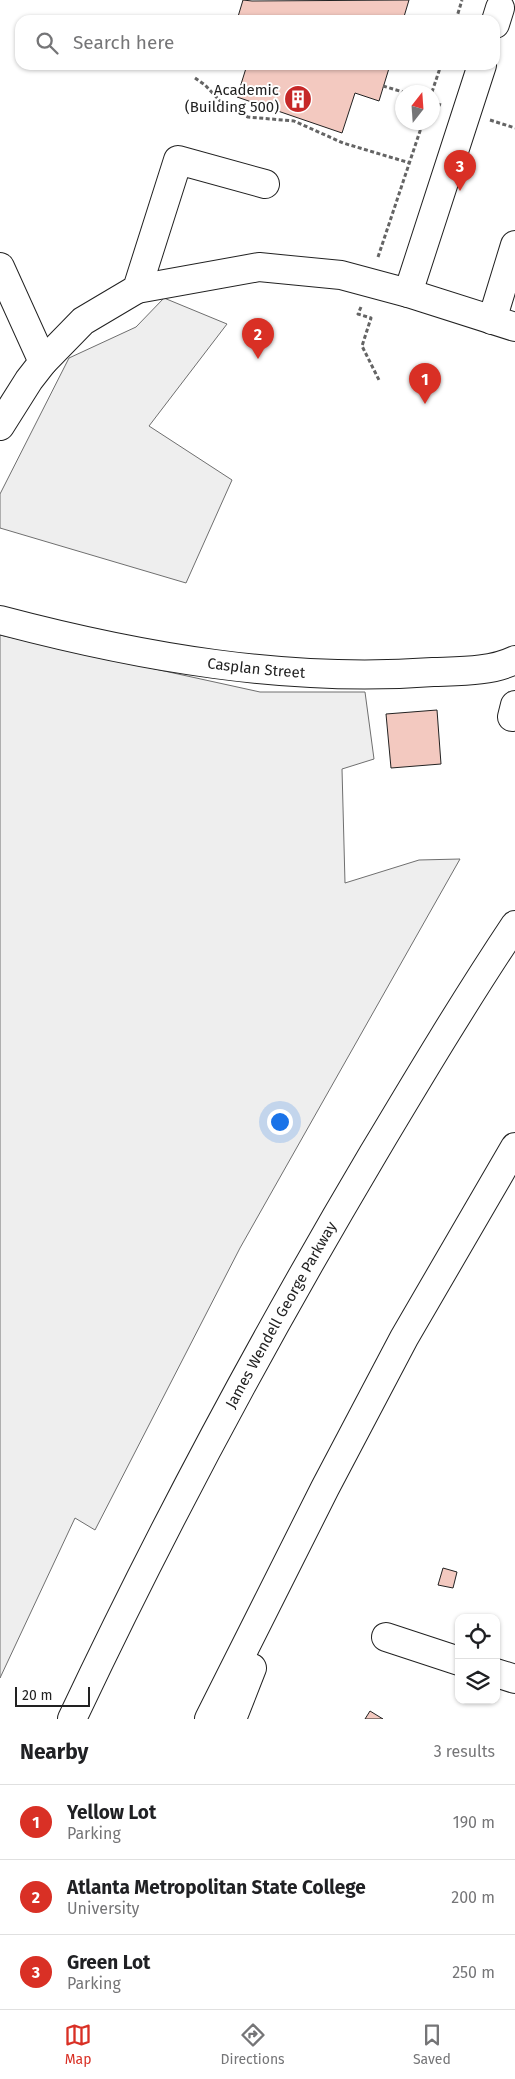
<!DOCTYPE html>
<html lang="en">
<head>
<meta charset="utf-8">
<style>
	:root { --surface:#fff; --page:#f2f2f2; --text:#202124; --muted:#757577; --line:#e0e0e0; --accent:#d93025 }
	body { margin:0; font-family:"Fira Sans",sans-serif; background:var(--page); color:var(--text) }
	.controls { position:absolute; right:15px; bottom:15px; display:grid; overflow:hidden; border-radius:10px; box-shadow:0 1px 4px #0004 }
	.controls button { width:45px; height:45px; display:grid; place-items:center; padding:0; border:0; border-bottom:1px solid var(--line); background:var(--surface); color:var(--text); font:25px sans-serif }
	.compass { position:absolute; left:395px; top:85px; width:45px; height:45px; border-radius:50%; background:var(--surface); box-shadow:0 1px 4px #0004; rotate:17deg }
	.scale { position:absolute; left:15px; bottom:12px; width:75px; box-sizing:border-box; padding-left:5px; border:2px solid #222; border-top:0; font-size:14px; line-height:18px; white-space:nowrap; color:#222; -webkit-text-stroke:4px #fff; paint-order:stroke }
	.you { position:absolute; left:279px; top:1121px; width:18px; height:18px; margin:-12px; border:4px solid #fff; border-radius:50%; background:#1a73e8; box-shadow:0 0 0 8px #1a73e833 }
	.badge { display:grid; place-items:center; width:32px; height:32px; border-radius:50%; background:var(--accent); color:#fff; font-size:16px; font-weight:700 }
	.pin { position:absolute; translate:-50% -41px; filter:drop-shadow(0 1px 2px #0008) }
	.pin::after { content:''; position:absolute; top:26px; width:18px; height:15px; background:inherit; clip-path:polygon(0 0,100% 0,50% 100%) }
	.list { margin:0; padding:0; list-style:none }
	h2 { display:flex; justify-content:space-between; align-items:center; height:65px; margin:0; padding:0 20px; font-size:21px }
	h2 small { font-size:16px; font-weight:400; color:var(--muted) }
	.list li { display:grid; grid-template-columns:32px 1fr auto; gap:15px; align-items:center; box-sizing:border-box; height:75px; padding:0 20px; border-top:1px solid var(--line) }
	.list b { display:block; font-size:19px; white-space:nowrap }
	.list p { margin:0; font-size:16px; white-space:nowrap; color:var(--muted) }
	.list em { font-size:16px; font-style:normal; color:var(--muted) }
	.icon { flex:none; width:28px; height:28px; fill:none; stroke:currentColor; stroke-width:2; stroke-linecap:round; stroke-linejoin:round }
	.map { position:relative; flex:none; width:515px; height:1719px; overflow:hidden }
	.search { position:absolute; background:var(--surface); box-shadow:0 1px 4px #0004; left:15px; right:15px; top:15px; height:55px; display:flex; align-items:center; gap:12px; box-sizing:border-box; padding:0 18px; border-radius:15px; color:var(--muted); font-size:19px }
	.sheet { height:290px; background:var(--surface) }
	nav { display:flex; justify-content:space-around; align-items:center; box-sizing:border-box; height:70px; border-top:1px solid var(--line); background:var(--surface); font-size:14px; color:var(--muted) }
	nav a { display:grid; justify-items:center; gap:2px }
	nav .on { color:var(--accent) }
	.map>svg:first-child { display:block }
	.green { fill:#eee; stroke:#6f6f6f }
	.building { fill:#f3c9c0; stroke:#222 }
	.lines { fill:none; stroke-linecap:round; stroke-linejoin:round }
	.minor-casing { stroke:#222; stroke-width:30 }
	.highway-casing { stroke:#222; stroke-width:30 }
	.path { stroke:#646464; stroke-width:3; stroke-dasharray:4 2.5; stroke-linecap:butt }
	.minor { stroke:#fff; stroke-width:28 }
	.highway { stroke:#fff; stroke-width:28 }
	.labels { text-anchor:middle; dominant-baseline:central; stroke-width:4; stroke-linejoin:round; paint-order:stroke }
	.poi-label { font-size:15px; fill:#222; stroke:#fff; text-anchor:end }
	.street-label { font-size:15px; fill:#222; stroke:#fff }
</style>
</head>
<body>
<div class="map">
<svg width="515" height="1719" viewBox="0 0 515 1719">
	<rect width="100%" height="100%" fill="#fff"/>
	<g class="green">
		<polygon points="164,298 227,324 149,426 232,480 186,583 0,528 0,494 69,358 136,327"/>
		<polygon points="0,635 260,692 365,692 374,759 342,769 345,883 419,860 460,859 240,1248 95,1530 75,1518 0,1678"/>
	</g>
	<g class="building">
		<polygon points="243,0 252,1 409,0 403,20 237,20"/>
		<polygon points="247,65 390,65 379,101 355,93 342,133 237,97"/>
		<polygon points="437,710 441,764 391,768 386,714"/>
		<polygon points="443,1568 457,1572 453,1588 438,1585"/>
		<polygon points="370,1711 383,1719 365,1719"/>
	</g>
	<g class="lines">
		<g class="minor-casing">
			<g id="minor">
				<polyline points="495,24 500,8"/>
				<polyline points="482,65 408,293 515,327"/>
				<polyline points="0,267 43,362 29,380 0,426"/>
				<polyline points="137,289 259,267 341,275 408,293"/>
				<polyline points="492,320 515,245"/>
				<polyline points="43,362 83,321 137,289 178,160 265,184"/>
				<path id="s1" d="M0 620C140 657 288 683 433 672 460 671 490 672 515 660"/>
				<polyline points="512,717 515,705"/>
				<polyline points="386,1637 459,1661"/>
				<polyline points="496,1673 515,1679"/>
			</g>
		</g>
		<g class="highway-casing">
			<g id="highway">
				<path id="s2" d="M72 1719C163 1526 264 1338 373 1154 419 1077 465 1000 515 925"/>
				<polyline points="209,1719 325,1488 404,1338 515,1147"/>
				<polyline points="232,1719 252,1668"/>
			</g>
		</g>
		<g class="path">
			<polyline points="456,20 462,0"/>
			<polyline points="195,78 205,85 221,102 231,110 248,117 294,121 343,143 410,163"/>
			<polyline points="383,86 403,92"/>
			<polyline points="432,92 441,65"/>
			<polyline points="432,102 441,105"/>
			<polyline points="490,120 515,128"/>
			<polyline points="378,257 423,122"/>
			<polyline points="361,307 358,314 371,318 362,346 380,382"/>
		</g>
		<use href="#minor" class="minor"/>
		<use href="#highway" class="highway"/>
	</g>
	<defs>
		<g id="building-disc" transform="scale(1.4375)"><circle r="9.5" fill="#c62828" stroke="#fff"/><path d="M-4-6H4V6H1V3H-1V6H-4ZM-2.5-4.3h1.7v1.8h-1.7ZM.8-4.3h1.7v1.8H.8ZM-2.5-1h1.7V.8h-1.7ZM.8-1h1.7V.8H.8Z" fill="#fff"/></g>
	</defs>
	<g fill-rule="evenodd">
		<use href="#building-disc" x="298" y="99"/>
	</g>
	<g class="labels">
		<g class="poi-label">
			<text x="279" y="90">Academic<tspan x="279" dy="17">(Building 500)</tspan></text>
		</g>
		<g class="street-label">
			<text stroke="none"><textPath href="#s1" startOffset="261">Casplan Street</textPath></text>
			<text stroke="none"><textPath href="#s2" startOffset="455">James Wendell George Parkway</textPath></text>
		</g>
	</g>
</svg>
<div class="controls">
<button><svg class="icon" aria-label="locate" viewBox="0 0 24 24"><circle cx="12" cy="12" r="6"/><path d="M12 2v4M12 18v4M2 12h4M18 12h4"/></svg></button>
<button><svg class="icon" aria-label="layers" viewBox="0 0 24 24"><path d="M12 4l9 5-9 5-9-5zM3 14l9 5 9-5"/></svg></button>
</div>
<svg class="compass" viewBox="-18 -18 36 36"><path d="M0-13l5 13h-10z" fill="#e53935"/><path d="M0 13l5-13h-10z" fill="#757577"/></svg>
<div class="scale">20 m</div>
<div class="you"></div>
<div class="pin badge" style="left:425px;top:404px">1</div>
<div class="pin badge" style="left:258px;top:359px">2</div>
<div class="pin badge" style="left:460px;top:191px">3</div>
<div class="search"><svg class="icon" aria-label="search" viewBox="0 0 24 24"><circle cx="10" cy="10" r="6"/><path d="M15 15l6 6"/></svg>Search here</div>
</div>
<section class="sheet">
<h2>Nearby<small>3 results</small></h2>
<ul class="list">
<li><span class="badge">1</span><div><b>Yellow Lot</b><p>Parking</p></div><em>190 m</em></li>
<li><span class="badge">2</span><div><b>Atlanta Metropolitan State College</b><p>University</p></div><em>200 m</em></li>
<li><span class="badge">3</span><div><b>Green Lot</b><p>Parking</p></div><em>250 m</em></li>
</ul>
</section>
<nav>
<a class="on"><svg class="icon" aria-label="map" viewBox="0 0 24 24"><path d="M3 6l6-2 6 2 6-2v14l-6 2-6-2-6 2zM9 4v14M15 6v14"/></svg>Map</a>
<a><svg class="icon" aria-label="directions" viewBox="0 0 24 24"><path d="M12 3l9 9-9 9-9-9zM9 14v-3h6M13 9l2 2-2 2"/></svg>Directions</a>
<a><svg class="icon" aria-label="saved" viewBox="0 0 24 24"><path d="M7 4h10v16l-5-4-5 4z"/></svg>Saved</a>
</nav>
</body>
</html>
